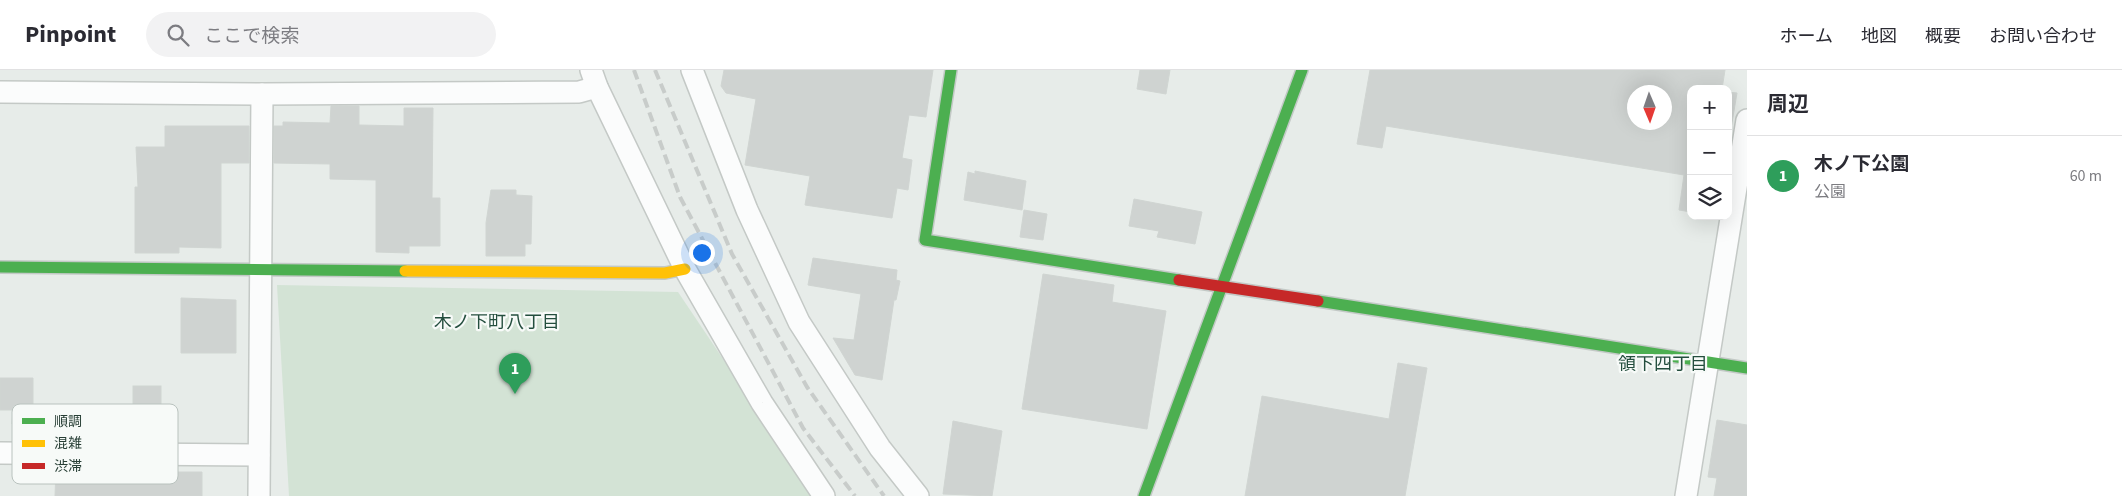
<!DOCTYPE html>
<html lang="ja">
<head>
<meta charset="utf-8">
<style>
	:root { --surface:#fff; --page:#f2f2f3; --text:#2b2b33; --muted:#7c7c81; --line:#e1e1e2; --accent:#6a7b74 }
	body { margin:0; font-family:"Source Sans 3","Noto Sans JP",sans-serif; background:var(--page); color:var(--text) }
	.controls { position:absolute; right:15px; top:15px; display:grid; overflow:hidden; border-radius:10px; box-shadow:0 5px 20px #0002 }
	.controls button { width:45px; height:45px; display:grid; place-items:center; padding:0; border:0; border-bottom:1px solid var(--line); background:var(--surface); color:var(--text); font:25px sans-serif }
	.compass { position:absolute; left:1627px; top:15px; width:45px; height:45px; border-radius:50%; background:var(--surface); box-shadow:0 5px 20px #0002; rotate:178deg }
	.you { position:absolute; left:701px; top:182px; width:18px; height:18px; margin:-12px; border:4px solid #fff; border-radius:50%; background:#1a73e8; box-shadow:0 0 0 8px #1a73e833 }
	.badge { display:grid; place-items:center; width:32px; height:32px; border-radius:50%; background:var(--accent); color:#fff; font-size:16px; font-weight:700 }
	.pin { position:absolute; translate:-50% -41px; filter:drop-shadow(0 1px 2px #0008) }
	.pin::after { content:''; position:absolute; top:26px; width:18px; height:15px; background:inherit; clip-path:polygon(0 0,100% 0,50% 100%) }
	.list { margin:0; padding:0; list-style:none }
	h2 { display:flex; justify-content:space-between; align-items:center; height:65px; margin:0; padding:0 20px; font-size:21px }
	h2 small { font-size:16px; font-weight:400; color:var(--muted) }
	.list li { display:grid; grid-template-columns:32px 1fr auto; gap:15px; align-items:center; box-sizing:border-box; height:80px; padding:0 20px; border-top:1px solid var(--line) }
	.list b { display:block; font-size:19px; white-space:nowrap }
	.list p { margin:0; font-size:16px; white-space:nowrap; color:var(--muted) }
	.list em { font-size:16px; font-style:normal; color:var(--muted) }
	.icon { flex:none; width:28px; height:28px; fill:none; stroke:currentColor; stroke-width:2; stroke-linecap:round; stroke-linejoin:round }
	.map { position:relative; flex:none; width:1747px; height:426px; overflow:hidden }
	header { display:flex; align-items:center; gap:30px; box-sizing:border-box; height:70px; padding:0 25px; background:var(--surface); border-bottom:1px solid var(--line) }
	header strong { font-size:24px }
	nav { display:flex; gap:28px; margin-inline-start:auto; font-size:18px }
	.search { width:350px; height:45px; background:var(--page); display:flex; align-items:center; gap:12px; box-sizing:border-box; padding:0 18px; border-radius:28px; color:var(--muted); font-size:19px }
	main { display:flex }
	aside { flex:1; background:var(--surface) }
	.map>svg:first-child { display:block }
	.green { fill:#d3e3d5 }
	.building { fill:#cfd3d1; stroke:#d0d5d2; fill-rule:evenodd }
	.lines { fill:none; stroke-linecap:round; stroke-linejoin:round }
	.street-casing { stroke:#c4c9c6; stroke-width:24 }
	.fast-casing { stroke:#c3c9c6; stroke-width:14 }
	.slow-casing { stroke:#c3c9c6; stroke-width:14 }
	.jam-casing { stroke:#c3c9c6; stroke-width:14 }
	.street { stroke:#fbfcfc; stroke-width:21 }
	.fast { stroke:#4caf50; stroke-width:11 }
	.slow { stroke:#ffc107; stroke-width:11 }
	.jam { stroke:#c62828; stroke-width:11 }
	.rail { stroke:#c8ccca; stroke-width:4; stroke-dasharray:10 5; stroke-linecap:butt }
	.labels { text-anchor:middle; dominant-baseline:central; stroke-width:4.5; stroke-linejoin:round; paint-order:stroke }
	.neighbourhood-label { font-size:18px; fill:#244e3e; stroke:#f7faf8 }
	.key { fill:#f7faf8; stroke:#b9c2be; stroke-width:1 }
	.key-label { font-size:14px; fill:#273e35 }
</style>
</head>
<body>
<header>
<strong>Pinpoint</strong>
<div class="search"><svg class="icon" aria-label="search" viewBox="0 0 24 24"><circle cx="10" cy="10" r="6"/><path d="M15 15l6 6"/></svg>ここで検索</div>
<nav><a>ホーム</a><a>地図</a><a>概要</a><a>お問い合わせ</a></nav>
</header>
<main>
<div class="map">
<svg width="1747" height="426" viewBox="0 0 1747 426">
	<rect width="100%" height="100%" fill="#e7ece9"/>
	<polygon class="green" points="277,215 678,222 815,426 289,426"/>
	<g class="building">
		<polygon points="724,0 933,0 926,47 909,45 902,88 912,90 908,120 897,118 892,148 805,135 810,106 745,95 756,29 726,23 721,16"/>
		<polygon points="1140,0 1170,0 1166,24 1137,19"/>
		<path d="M1370 0H1725L1722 19H1691V142L1679 140 1684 105 1386 56 1382 78 1357 74ZM1634 22H1664V52H1634Z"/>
		<polygon points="1728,22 1737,23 1728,76"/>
		<polygon points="331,36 359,36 359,55 404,56 404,38 433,38 432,128 440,128 440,176 409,176 409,183 376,182 376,110 330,109 330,94 274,93 274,56 283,56 283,52 330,53"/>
		<polygon points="165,56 249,56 249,93 221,93 221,178 179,177 179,183 135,183 135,117 138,117 136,77 165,77"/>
		<polygon points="975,101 1026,111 1022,140 964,130 968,102 975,104"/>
		<polygon points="491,120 516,120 516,125 532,126 531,174 525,174 525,186 486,186 486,153"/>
		<polygon points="1134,129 1202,142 1195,174 1157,167 1159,161 1129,156"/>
		<polygon points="1024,140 1047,144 1043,170 1020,167"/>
		<polygon points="813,188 897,200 896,210 900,211 896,230 894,230 882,310 855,305 833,268 854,270 861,224 808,215"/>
		<polygon points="1043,204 1114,215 1112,232 1166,241 1147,359 1022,339"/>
		<polygon points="181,228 236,230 236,283 181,283"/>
		<polygon points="1398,293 1427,298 1405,426 1245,426 1262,326 1389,349"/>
		<polygon points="0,308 33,308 33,354 12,354 13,340 0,340"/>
		<rect x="133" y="316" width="28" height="31"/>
		<polygon points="1717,350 1747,355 1747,426 1714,426 1717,408 1708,407"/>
		<polygon points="953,351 1002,361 992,426 943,424"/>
		<polygon points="146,397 166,397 166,402 202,402 202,426 55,426 56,399 146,402"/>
	</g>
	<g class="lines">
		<g class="street-casing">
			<g id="street">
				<polyline points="591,0 597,17 685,199 762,333 824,426"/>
				<polyline points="692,0 747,140 799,252 880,378 918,426"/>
				<polyline points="0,22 262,24 579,22 597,17"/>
				<polyline points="0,383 259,385"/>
				<polyline points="259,426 262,24"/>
				<polyline points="1686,426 1747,50"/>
			</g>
		</g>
		<g class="fast-casing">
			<g id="fast">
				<polyline points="951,0 925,170 1179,210"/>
				<polyline points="0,197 405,201"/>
				<polyline points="1318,231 1747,298"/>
				<polyline points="1144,426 1302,0"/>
			</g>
		</g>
		<g class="slow-casing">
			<polyline id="slow" points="405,201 665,203 685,199"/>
		</g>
		<g class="jam-casing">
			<polyline id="jam" points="1179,210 1318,231"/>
		</g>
		<use href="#street" class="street"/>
		<use href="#fast" class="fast"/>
		<use href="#slow" class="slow"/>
		<use href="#jam" class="jam"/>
		<g class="rail">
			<polyline points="634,0 680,127 803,358 855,426"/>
			<polyline points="655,0 732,184 807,317 884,426"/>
		</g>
	</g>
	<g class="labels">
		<g class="neighbourhood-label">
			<text x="497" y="252">木ノ下町八丁目</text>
			<text x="1663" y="294">領下四丁目</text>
		</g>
	</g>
	<rect x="12" y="334" width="166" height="80" rx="8" class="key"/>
	<rect x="22" y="348" width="23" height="6" fill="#4caf50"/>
	<rect x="22" y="370" width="23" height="7" fill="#ffc107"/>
	<rect x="22" y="393" width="23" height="6" fill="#c62828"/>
	<g class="key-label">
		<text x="54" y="356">順調</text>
		<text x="54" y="378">混雑</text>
		<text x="54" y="401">渋滞</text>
	</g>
</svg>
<div class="controls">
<button>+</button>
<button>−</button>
<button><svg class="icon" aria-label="layers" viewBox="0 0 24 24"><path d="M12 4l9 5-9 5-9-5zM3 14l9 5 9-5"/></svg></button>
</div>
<svg class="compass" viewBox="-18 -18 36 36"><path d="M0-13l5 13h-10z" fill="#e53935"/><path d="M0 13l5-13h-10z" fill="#7c7c81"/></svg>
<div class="you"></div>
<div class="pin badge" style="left:515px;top:324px;background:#2e9e5b">1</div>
</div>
<aside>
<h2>周辺<small></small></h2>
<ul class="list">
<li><span class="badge" style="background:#2e9e5b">1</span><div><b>木ノ下公園</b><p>公園</p></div><em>60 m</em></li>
</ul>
</aside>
</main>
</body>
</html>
